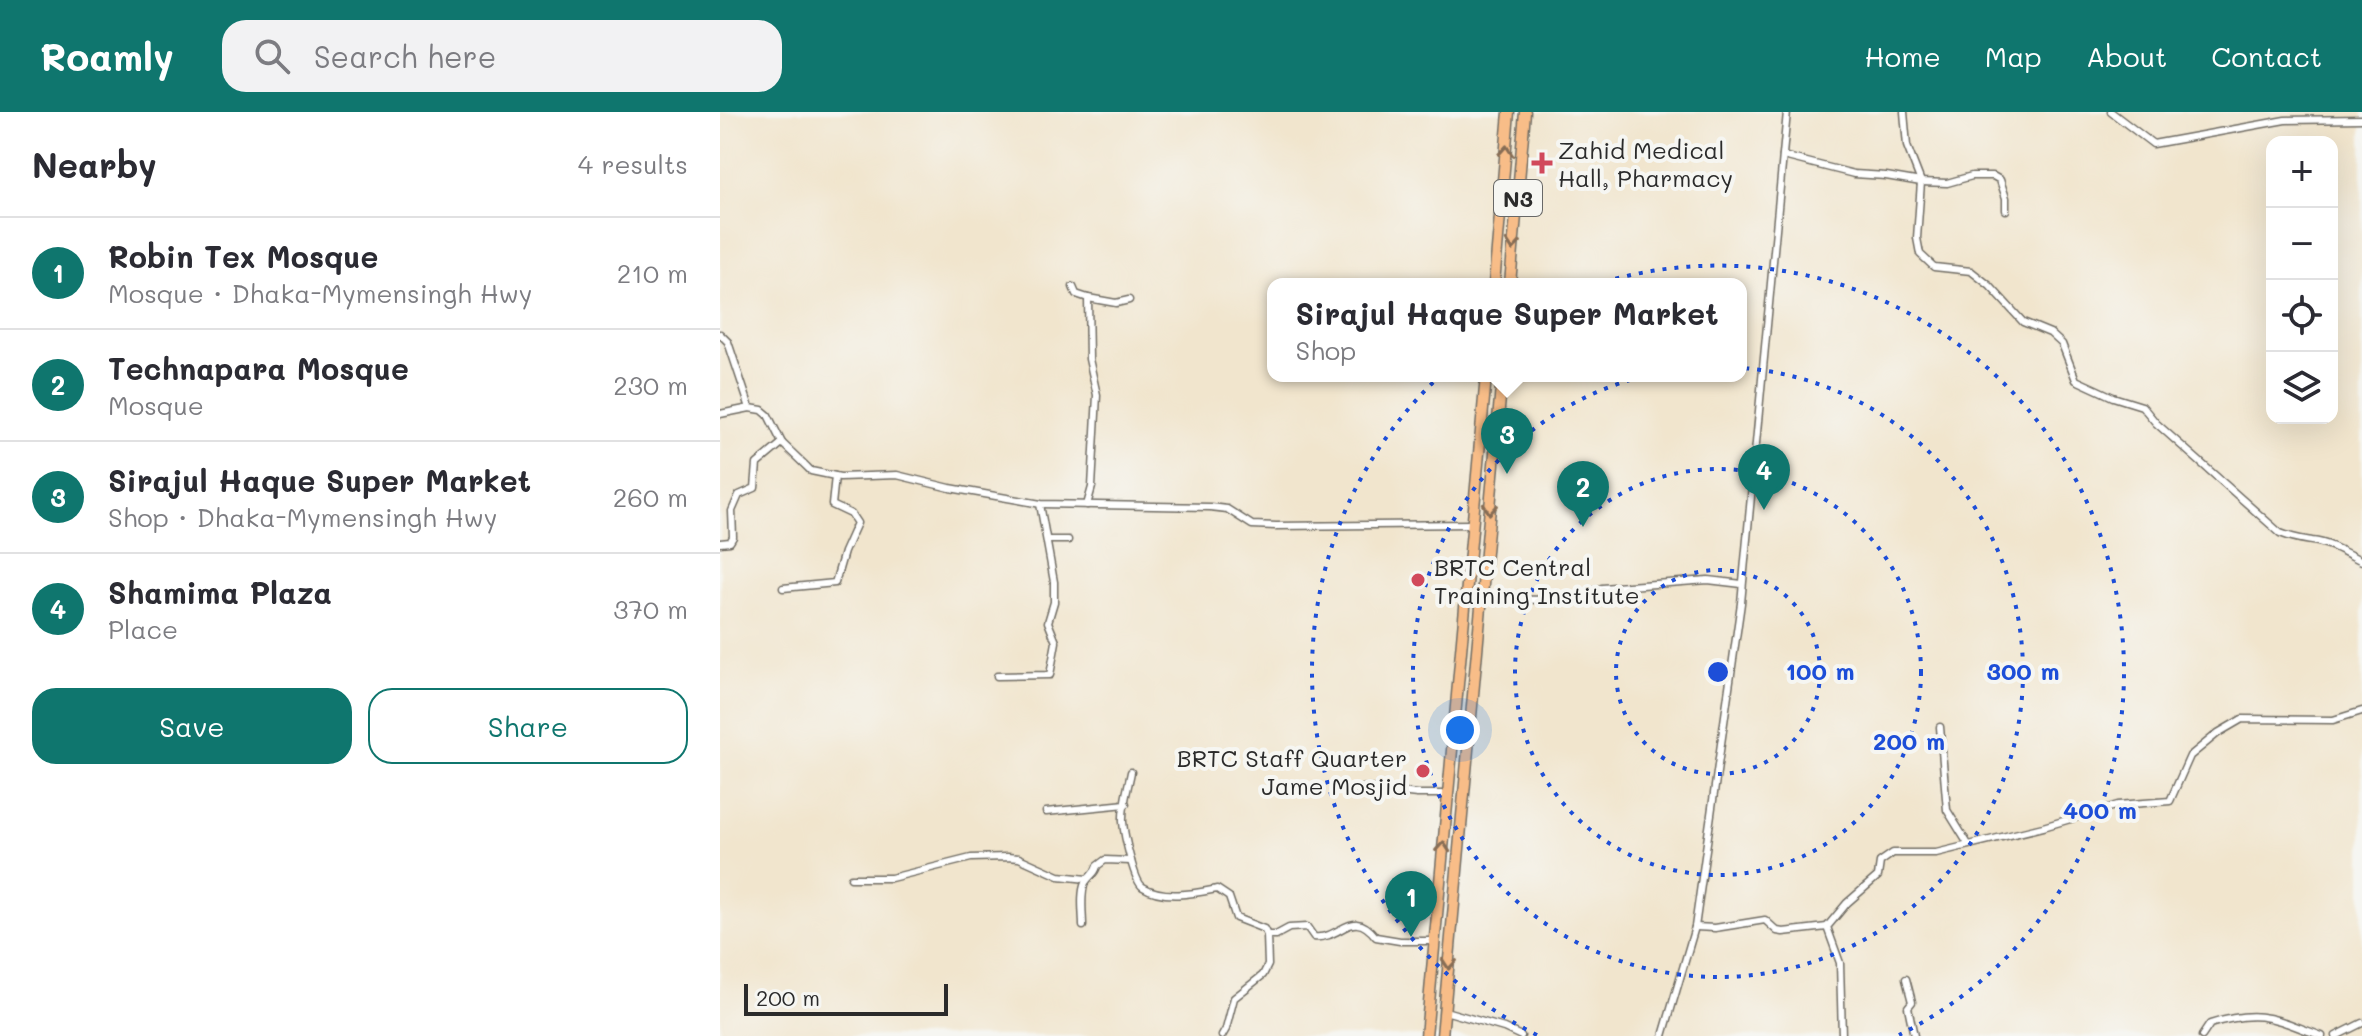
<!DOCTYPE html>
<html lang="en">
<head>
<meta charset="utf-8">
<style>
	:root { --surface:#fff; --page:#f2f2f3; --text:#2b2b33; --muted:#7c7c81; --line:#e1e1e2; --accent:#0f766e }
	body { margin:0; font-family:Mali,sans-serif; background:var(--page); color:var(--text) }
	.controls { position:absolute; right:24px; top:24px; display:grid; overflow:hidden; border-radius:16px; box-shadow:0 8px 32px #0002 }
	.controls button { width:72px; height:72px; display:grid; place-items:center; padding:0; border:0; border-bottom:2px solid var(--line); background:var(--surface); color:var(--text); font:40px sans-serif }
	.scale { position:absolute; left:24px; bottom:20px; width:204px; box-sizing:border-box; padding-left:8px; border:4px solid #2b2b2b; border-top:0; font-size:22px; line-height:28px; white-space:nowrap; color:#2b2b2b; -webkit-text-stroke:6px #f6f6f2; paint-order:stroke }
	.you { position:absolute; left:740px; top:618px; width:28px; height:28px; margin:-20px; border:6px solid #fff; border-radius:50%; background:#1a73e8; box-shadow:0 0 0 12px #1a73e833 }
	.badge { display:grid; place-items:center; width:52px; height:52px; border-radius:50%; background:var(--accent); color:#fff; font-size:26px; font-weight:700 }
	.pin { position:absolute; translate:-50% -66px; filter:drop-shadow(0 2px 4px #0008) }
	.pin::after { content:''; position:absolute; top:42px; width:28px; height:24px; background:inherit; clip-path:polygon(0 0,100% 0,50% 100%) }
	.popup { position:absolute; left:547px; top:166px; width:480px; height:104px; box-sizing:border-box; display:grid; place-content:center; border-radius:16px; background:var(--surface); filter:drop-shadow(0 2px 6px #0005); font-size:26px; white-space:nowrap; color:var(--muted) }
	.popup b { font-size:30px; color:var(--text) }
	.popup::after { content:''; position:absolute; left:50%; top:100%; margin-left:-16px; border:16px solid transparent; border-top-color:var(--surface) }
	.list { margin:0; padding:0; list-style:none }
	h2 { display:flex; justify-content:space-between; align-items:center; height:104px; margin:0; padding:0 32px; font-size:34px }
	h2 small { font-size:26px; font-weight:400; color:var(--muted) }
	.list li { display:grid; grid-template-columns:52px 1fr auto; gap:24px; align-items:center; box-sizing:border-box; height:112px; padding:0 32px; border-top:2px solid var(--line) }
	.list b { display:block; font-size:30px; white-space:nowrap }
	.list p { margin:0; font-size:26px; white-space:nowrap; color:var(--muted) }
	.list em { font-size:26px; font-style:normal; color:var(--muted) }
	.actions { display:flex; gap:16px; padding:24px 32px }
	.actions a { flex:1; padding:18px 0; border:2px solid var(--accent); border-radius:24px; text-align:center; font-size:28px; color:var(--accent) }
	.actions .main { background:var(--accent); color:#fff }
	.icon { flex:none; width:44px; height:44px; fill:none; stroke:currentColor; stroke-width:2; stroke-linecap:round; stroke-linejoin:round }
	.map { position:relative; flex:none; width:1642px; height:924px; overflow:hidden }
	header { display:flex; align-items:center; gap:48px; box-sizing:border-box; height:112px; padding:0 40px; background:var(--accent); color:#fff }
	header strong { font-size:38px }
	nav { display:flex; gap:44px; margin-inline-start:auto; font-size:28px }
	.search { width:560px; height:72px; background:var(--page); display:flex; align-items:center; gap:20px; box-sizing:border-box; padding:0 28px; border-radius:24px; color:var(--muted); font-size:30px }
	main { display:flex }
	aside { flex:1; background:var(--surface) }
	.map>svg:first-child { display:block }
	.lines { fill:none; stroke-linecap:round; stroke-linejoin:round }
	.street-casing { stroke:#706c64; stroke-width:9 }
	.highway-casing { stroke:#706c64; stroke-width:13 }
	.street { stroke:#fff; stroke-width:6 }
	.highway { stroke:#f8bd88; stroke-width:10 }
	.oneway { stroke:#876d55 }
	.ring { fill:none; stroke:#1d4ed8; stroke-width:4; stroke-dasharray:4 8 }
	.poi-dot { fill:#d1495b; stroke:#f6f6f2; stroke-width:3 }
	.labels { text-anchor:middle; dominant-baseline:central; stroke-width:8; stroke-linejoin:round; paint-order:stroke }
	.shield { fill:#f6f6f2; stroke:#686867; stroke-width:2 }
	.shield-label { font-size:22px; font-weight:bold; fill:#2b2b2b }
	.poi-label { font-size:24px; fill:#2b2b2b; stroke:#f6f6f2; text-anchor:start }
	.centre { fill:#1d4ed8; stroke:#f6f6f2; stroke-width:4 }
	.ring-label { font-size:24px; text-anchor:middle; font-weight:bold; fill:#1d4ed8; stroke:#f6f6f2; stroke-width:8; stroke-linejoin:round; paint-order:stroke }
</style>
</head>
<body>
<header>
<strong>Roamly</strong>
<div class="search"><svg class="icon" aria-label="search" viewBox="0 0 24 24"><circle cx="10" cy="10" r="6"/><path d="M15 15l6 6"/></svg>Search here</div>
<nav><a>Home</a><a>Map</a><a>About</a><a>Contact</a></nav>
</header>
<main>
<aside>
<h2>Nearby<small>4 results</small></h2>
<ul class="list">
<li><span class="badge">1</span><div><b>Robin Tex Mosque</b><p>Mosque · Dhaka-Mymensingh Hwy</p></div><em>210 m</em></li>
<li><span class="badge">2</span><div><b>Technapara Mosque</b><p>Mosque</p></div><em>230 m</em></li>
<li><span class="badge">3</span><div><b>Sirajul Haque Super Market</b><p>Shop · Dhaka-Mymensingh Hwy</p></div><em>260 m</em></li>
<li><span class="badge">4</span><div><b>Shamima Plaza</b><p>Place</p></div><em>370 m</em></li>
</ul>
<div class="actions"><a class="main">Save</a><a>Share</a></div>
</aside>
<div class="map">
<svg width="1642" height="924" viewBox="0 0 1642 924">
	<rect width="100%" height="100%" fill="#f6f6f2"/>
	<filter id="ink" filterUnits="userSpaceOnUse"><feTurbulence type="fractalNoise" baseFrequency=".0125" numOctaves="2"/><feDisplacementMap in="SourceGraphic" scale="16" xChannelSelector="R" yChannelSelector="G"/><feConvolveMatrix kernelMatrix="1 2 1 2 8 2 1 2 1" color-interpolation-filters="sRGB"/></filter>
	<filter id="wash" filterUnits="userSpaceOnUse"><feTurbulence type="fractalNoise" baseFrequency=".006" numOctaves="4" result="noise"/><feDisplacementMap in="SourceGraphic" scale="32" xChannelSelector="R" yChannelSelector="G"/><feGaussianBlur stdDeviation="1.8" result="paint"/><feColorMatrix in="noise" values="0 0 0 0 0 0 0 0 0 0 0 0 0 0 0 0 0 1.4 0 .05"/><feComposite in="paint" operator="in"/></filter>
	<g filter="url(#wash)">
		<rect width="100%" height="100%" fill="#f1e5cd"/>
	</g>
	<g filter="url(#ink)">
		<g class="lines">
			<g class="street-casing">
				<g id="street">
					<path d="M1184 0 1187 34 1201 70 1197 126 1200 142 1214 155 1251 159 1270 174 1303 210 1330 221 1342 232 1356 268 1393 285 1422 294 1436 311 1560 421C1572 426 1580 427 1592 429 1610 431 1626 441 1642 449"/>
					<polyline points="1391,0 1433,32 1565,8 1642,7"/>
					<polyline points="1063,44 1134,62 1166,64 1201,70 1227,71 1252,64 1273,64 1280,68 1286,86 1286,98"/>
					<polyline points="353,175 356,182 368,186 369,247 377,283 372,375 367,393"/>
					<polyline points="368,186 396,191 409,188"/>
					<polyline points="0,222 8,230 30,296"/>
					<polyline points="0,302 30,296 42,298 48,303 62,331 86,354 91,359 120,365 177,363 230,376 321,392 490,395 507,397 532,413 556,414 752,412"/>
					<polyline points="327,428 348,428"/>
					<polyline points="0,431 10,430 13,425 12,399 19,383 35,376 37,352 62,331"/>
					<polyline points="63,476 115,471 124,440 137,411 131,402 112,393 115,364"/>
					<polyline points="762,487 831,488 857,485 882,476 988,468 1022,472"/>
					<polyline points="277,564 330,563 336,530 328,510 334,490 334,470 320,392"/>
					<polyline points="1220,615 1227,698 1248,732"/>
					<path d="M411 660C408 676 402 694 403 710 404 722 414 770 423 775 444 788 476 781 497 777L509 785 516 806 544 817 547 823H556L569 816 587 815 594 825C621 828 632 794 656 825L680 829H715"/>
					<polyline points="630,682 632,678 645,676 697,682 728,682"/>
					<polyline points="326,700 406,692"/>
					<polyline points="131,766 171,766 251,746 287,745 299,746 339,764 367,767"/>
					<path d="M363 814C363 802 360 782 365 771 369 763 375 763 377 754L385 748 411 749"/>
					<polyline points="975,815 995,816 1045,808 1057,819 1063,820 1107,815"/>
					<polyline points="1186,867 1192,890 1188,895 1194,924"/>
					<polyline points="725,899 784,916 801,924"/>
					<polyline points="502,924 506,917 514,886 543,863 548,853 547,823"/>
					<polyline points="943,924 975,815 1021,491 1067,0"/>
					<polyline points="1122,924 1120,851 1107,815 1127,791 1158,764 1160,750 1173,741 1216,741 1323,715 1398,693 1450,689 1470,644 1498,621 1522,607 1613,608 1642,599"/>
					<path d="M1482 924 1490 912C1541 896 1554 907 1602 924"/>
					<polyline points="1616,924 1642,911"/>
				</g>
			</g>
			<g class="highway-casing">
				<g id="highway">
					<polyline points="774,172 789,0"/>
					<polyline points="790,172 805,0"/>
					<polyline points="706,924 766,264"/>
					<polyline points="722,924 782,264"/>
				</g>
			</g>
			<use href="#street" class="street"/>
			<use href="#highway" class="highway"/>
		</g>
		<defs><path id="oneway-chevron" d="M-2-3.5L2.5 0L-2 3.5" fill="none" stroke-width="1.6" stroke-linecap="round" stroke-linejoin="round" transform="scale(2)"/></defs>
		<g class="oneway">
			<use href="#oneway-chevron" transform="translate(786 39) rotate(-85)"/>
			<use href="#oneway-chevron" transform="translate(793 133) rotate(95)"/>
			<use href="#oneway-chevron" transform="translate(770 397) rotate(95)"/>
			<use href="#oneway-chevron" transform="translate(723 735) rotate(-85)"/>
			<use href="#oneway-chevron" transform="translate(729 852) rotate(95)"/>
		</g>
	</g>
	<g class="ring">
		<circle cx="998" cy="560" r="102"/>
		<circle cx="998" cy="560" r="203"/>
		<circle cx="998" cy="560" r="305"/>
		<path d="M817 923A406 406 0 1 1 1179 923"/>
	</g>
	<g class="poi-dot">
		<path d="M818 39h8v8h8v8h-8v8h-8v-8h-8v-8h8z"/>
		<circle cx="698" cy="468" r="8"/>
		<circle cx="703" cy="659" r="8"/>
	</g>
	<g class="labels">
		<rect class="shield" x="774" y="68" width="48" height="36" rx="6"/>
		<g class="shield-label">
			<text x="798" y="86">N3</text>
		</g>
		<g class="poi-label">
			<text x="838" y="37">Zahid Medical<tspan x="838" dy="28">Hall, Pharmacy</tspan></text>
			<text x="714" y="454">BRTC Central<tspan x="714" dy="28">Training Institute</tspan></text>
			<text x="687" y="645" text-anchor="end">BRTC Staff Quarter<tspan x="687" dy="28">Jame Mosjid</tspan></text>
		</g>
	</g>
	<circle cx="998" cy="560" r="12" class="centre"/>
	<g class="ring-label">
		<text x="1100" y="568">100 m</text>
		<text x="1303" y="568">300 m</text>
		<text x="1189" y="638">200 m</text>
		<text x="1380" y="707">400 m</text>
	</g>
</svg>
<div class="controls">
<button>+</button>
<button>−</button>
<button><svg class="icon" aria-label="locate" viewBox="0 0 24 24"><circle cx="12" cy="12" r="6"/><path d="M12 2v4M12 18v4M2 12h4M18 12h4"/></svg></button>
<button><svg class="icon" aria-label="layers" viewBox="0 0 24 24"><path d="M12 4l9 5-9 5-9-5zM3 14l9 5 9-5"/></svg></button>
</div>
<div class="scale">200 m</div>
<div class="you"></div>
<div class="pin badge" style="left:691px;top:825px">1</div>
<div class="pin badge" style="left:863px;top:415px">2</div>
<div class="pin badge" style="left:787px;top:362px">3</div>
<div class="popup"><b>Sirajul Haque Super Market</b>Shop</div>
<div class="pin badge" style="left:1044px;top:398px">4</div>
</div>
</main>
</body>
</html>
